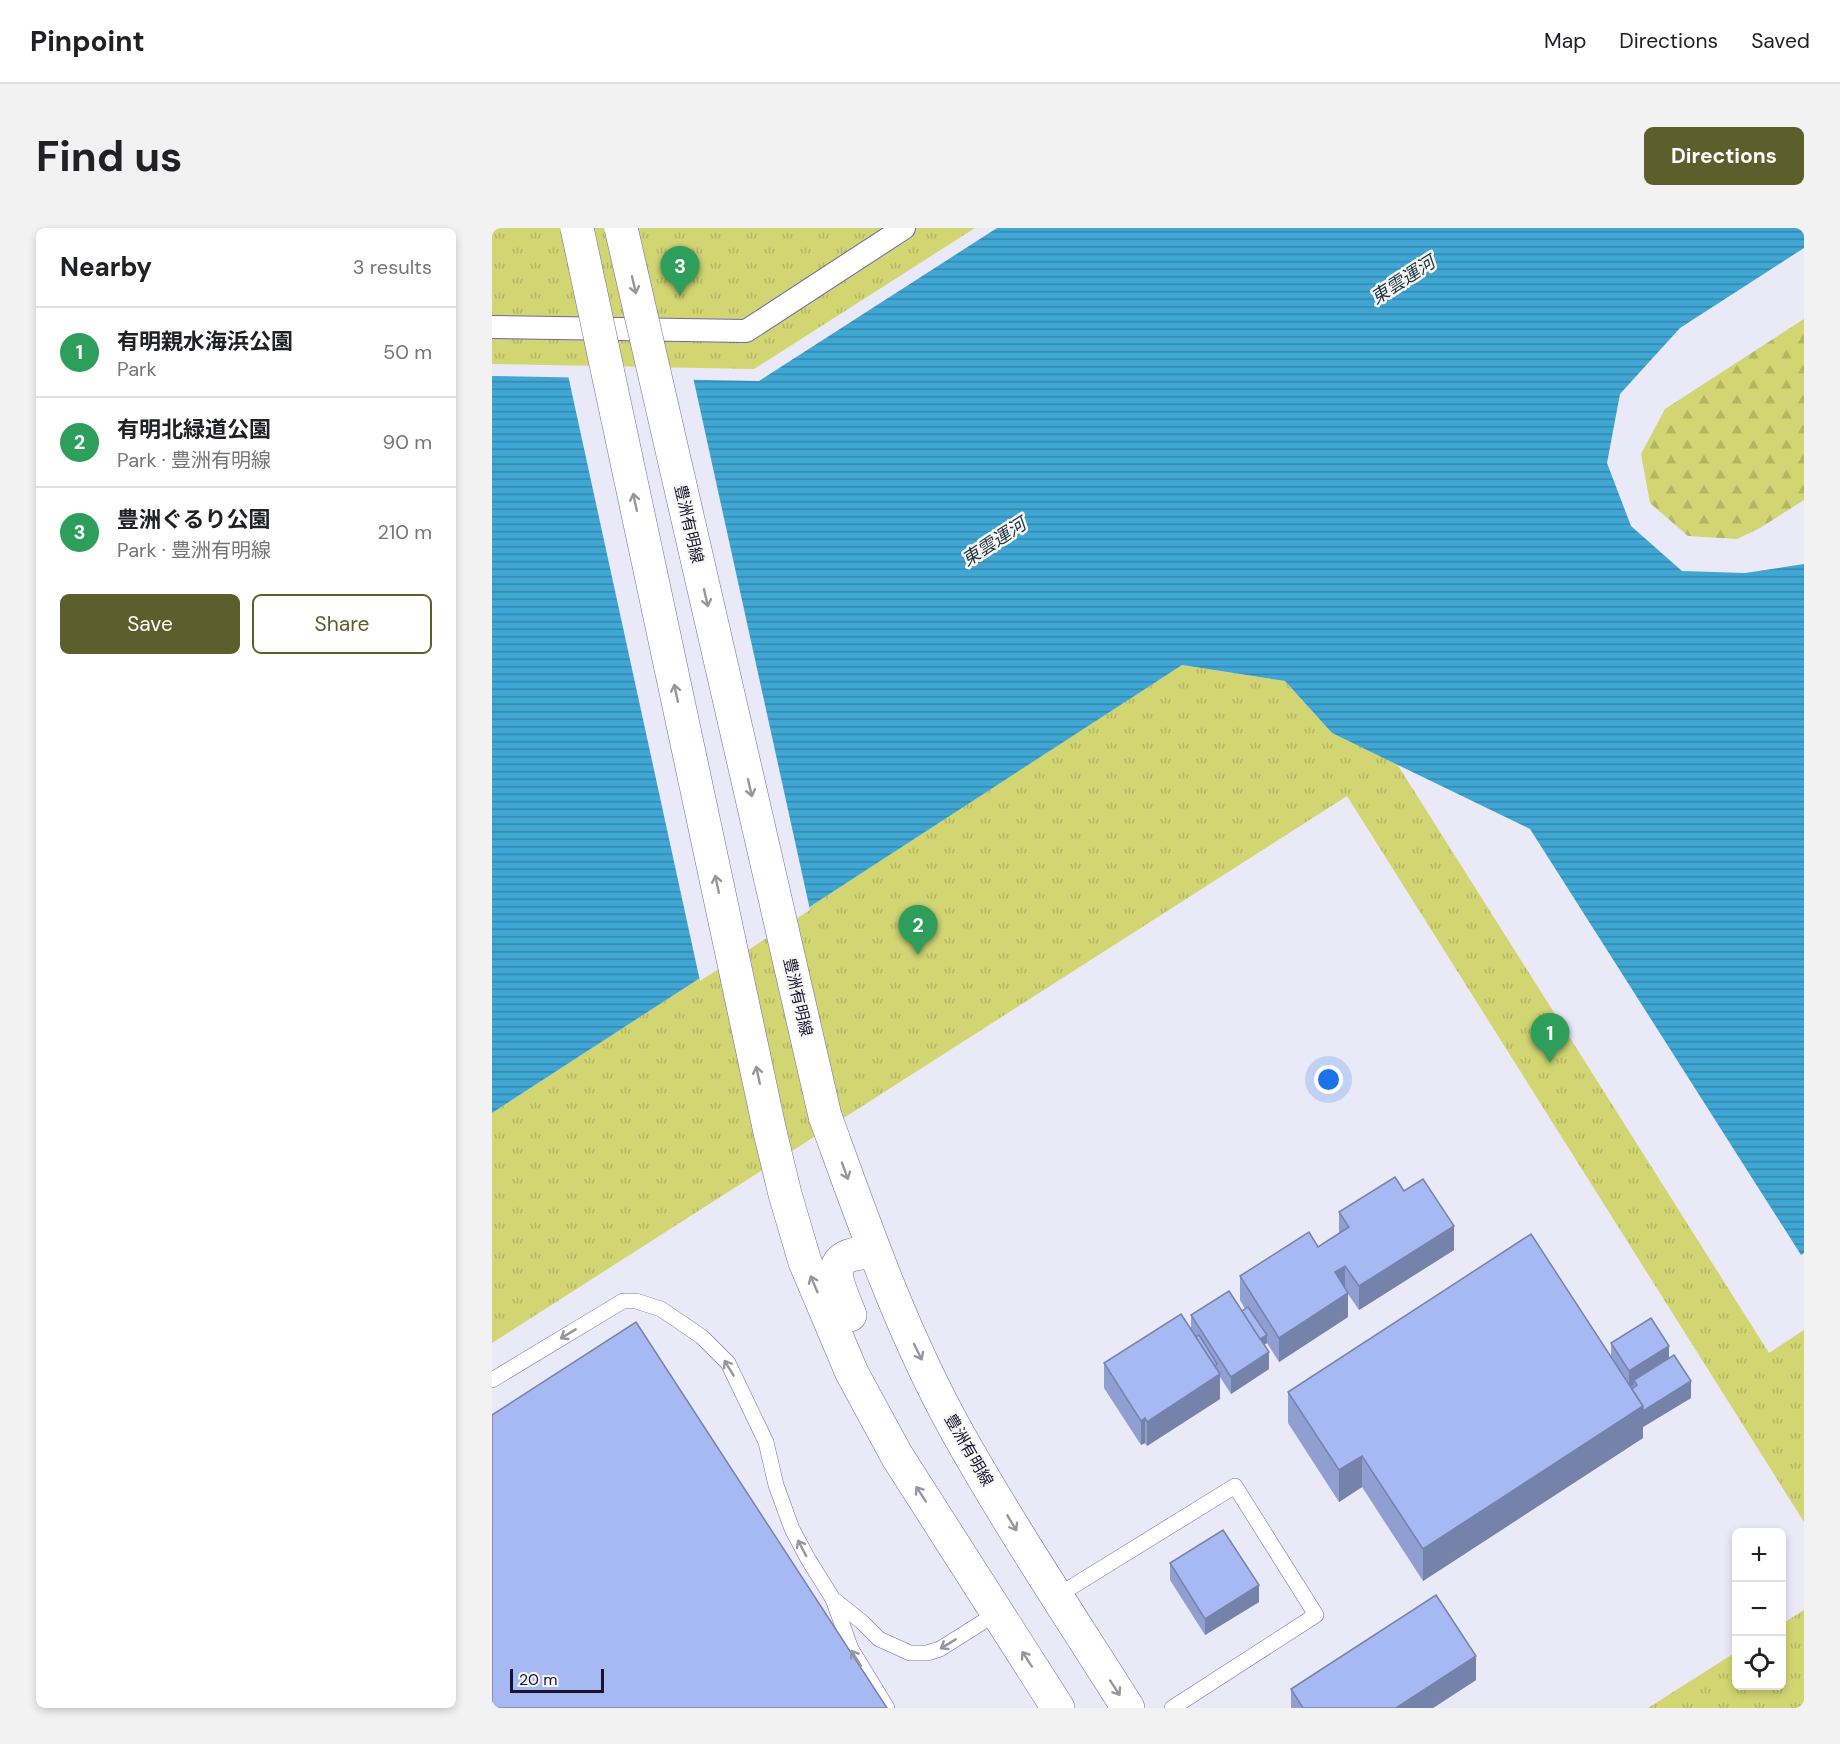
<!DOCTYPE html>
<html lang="en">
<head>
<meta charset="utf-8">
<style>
	:root { --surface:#fff; --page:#f2f2f2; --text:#202124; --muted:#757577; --line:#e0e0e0; --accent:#5c5e2b }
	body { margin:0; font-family:"DM Sans","Noto Sans JP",sans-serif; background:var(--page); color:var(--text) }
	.controls { position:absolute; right:18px; bottom:18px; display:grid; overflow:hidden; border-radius:9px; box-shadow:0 3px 9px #0003 }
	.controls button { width:54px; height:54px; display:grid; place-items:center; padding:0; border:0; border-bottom:2px solid var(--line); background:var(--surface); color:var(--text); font:30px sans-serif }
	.scale { position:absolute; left:18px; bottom:15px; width:94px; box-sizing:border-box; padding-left:6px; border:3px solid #19132f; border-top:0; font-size:16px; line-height:21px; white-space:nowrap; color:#19132f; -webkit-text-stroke:4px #f8f8f8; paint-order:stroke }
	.you { position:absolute; left:837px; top:852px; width:21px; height:21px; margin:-15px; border:4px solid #fff; border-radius:50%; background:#1a73e8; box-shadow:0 0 0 9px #1a73e833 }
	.badge { display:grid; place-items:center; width:39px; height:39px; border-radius:50%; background:var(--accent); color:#fff; font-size:20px; font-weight:700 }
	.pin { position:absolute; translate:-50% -50px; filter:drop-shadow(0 2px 3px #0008) }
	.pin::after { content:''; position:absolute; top:32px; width:21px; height:18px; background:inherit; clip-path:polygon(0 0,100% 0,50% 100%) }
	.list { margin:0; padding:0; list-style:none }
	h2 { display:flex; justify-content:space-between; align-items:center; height:78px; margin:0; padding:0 24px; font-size:26px }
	h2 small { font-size:20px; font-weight:400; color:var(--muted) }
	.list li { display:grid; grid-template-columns:39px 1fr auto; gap:18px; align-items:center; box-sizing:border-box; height:90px; padding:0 24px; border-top:2px solid var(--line) }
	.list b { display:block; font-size:22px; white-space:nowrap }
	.list p { margin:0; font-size:20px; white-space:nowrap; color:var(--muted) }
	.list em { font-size:20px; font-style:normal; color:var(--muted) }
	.actions { display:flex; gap:12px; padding:18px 24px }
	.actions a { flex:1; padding:14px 0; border:2px solid var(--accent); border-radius:9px; text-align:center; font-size:21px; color:var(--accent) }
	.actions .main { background:var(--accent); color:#fff }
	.icon { flex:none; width:33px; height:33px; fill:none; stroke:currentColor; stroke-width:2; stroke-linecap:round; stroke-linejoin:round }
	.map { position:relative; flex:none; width:1312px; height:1480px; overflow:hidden; border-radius:9px }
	header { display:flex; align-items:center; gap:36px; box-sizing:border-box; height:84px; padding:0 30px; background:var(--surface); border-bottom:2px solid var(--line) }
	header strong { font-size:28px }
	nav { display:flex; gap:33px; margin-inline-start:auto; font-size:21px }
	.intro { display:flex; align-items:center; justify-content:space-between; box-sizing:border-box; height:144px; padding:0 36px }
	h1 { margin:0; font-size:42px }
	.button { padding:15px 27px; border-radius:9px; background:var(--accent); color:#fff; font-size:21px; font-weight:700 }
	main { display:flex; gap:36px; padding:0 36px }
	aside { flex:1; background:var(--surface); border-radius:9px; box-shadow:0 3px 9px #0003 }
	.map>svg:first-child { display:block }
	.grass { fill:url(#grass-tufts) }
	.forest { fill:url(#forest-firs) }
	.water { fill:url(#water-rules) }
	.pier { fill:#eae9f8 }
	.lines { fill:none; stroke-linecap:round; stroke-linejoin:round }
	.service-casing { stroke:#7266ab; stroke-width:16 }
	.pedestrian-casing { stroke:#7266ab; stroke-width:24 }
	.secondary-casing { stroke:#7266ab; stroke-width:34 }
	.service { stroke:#fff; stroke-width:15 }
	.pedestrian { stroke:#fff; stroke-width:22 }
	.secondary { stroke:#fff; stroke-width:33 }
	.secondary-bridge-casing { stroke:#7266ab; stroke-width:34; stroke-linecap:butt }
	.secondary-bridge { stroke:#fff; stroke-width:33 }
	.wall { fill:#909fd1 }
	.shaded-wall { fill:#7582aa }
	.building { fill:#a7b9f3; stroke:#7582aa; stroke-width:1.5 }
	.oneway { stroke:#9895a1 }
	.labels { text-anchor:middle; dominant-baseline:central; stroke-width:5; stroke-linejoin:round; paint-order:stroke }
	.street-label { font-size:16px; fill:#19132f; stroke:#f8f8f8 }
	.water-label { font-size:18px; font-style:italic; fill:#203641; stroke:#f8f8f8 }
</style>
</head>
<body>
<header>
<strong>Pinpoint</strong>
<nav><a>Map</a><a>Directions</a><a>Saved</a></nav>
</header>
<div class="intro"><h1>Find us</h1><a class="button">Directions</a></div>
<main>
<aside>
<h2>Nearby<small>3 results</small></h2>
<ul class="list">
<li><span class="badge" style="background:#2e9e5b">1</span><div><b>有明親水海浜公園</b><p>Park</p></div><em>50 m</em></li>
<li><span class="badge" style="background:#2e9e5b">2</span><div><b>有明北緑道公園</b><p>Park · 豊洲有明線</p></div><em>90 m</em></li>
<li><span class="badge" style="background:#2e9e5b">3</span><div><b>豊洲ぐるり公園</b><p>Park · 豊洲有明線</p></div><em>210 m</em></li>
</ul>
<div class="actions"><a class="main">Save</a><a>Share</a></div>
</aside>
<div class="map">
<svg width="1312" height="1480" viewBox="0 0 1312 1480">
	<defs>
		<pattern id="grass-tufts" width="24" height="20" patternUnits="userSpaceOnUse" patternTransform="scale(1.5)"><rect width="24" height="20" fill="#d1d572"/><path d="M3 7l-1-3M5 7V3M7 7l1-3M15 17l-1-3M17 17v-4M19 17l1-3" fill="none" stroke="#b3b663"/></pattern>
		<pattern id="forest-firs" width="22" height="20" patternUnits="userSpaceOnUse" patternTransform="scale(1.5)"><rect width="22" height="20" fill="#d1d572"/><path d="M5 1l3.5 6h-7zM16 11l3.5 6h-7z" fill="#b3b663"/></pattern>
		<pattern id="water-rules" width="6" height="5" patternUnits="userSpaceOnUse" patternTransform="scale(1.5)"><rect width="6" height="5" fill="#40a7d4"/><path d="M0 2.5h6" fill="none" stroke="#3587ac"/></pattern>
	</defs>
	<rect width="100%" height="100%" fill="#eae9f8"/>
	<g class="grass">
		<polygon points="0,0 483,0 262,141 0,136"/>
		<polygon points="689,437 793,453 840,505 905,536 1277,1125 1312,1102 1312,1294 855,568 0,1115 0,885"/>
		<polygon points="1312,1382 1312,1480 1156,1480 1244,1424 1244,1458 1290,1458 1290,1396"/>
	</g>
	<polygon class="forest" points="1312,91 1312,272 1268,300 1245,311 1196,308 1158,275 1149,226 1173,181"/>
	<polygon class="water" points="505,0 1312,0 1312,20 1188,100 1128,166 1115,235 1139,298 1190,343 1253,345 1312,336 1312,1025 1309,1027 1038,601 840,505 793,453 690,437 0,885 0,148 267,153"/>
	<polygon class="pier" points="76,147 201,149 318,682 208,753"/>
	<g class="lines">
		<g class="service-casing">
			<g id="service">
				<polyline points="0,1152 131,1073 144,1073 169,1081 210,1109 236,1135 274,1214 284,1257 300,1301 316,1331 341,1371 370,1394 387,1411 418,1425 435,1425 448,1421 505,1385"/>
				<polyline points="565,1368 743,1258 824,1387 680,1480"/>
				<polyline points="341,1371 359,1421 395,1480"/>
			</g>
		</g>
		<g class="pedestrian-casing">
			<polyline id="pedestrian" points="0,99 254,103 412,0"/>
		</g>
		<g class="secondary-casing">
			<g id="secondary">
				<path d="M333 888C372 995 409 1103 464 1202 517 1297 578 1388 636 1480"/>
				<polyline points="278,904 293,966 313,1034 360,1145 405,1228 566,1480"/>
				<path d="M358 1087C344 1052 328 1025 382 1024"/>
			</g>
		</g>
		<use href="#service" class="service"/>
		<use href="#pedestrian" class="pedestrian"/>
		<use href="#secondary" class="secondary"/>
		<g class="secondary-bridge-casing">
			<g id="secondary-bridge">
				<polyline points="85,0 278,904"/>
				<polyline points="129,0 333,888"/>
			</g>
		</g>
		<use href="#secondary-bridge" class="secondary-bridge"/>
	</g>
	<g class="wall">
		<polygon points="912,963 962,1022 867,1082 856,1066 856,1089 787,1134 775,1115 772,1117 777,1141 739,1166 728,1149 728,1171 655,1218 653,1215 649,1217 612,1160 612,1135 699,1101 699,1087 750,1083 753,1081 748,1072 748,1048 826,1019 847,1005 847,984"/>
		<polygon points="1119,1115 1177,1130 1199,1170 1151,1199 1151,1210 931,1353 870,1259 847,1274 796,1195 796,1164 1119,1129"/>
		<polygon points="678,1335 767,1374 713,1407 678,1352"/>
		<polygon points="984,1452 941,1480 799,1480 799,1461"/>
	</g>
	<g class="shaded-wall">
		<polygon points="962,998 962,1022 867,1082 867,1058"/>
		<polygon points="853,1038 853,1062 843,1044"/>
		<polygon points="856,1065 856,1089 787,1134 787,1110"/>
		<polygon points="775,1107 775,1115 764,1122 764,1113"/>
		<polygon points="1177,1118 1177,1134 1142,1152 1142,1157 1137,1160 1137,1143"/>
		<polygon points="777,1124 777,1141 739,1166 739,1149"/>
		<polygon points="728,1146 728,1171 655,1218 655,1194"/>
		<polygon points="1199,1153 1199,1170 1151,1199 1151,1210 931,1353 931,1321 1151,1178"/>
		<polygon points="653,1190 653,1215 649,1217 649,1193"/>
		<polygon points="870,1228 870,1259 847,1274 847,1242"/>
		<polygon points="767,1357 767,1374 713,1407 713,1391"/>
		<polygon points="984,1428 984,1452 941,1480 904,1480"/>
	</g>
	<g class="building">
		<polygon points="903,949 912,963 931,951 962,998 867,1058 853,1038 843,1044 856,1065 787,1110 748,1048 817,1004 826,1019 857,999 847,984"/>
		<polygon points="1039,1006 1151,1178 931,1321 870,1228 847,1242 796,1164"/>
		<polygon points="737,1063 777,1124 739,1149 699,1087"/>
		<polygon points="756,1079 775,1107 768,1111 750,1083"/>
		<polygon points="689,1086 728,1146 655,1194 653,1190 649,1193 612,1135"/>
		<polygon points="1159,1090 1177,1118 1137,1143 1119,1115"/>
		<polygon points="144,1094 395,1480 0,1480 0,1187"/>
		<polygon points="707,1107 725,1136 723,1138 704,1109"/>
		<polygon points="1182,1127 1199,1153 1151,1183 1151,1178 1140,1161 1145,1157 1142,1152"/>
		<polygon points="731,1302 767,1357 713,1391 678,1335"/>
		<polygon points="944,1367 984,1428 904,1480 811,1480 799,1461"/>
	</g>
	<defs><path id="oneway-shaft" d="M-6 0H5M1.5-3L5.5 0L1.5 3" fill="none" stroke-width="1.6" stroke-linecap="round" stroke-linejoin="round" transform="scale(1.5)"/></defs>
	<g class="oneway">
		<use href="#oneway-shaft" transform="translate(142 57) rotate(77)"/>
		<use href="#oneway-shaft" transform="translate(143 274) rotate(-102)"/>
		<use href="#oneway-shaft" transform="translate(214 370) rotate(77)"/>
		<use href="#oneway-shaft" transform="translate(184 465) rotate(-102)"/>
		<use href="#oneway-shaft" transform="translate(258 560) rotate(77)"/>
		<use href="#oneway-shaft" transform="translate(225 656) rotate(-102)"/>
		<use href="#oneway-shaft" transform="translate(266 847) rotate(-102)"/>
		<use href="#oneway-shaft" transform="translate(353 943) rotate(70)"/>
		<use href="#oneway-shaft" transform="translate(322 1056) rotate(-113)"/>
		<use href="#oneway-shaft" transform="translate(76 1106) rotate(149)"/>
		<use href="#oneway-shaft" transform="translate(426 1124) rotate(64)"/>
		<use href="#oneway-shaft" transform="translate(237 1140) rotate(-121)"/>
		<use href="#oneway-shaft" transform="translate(429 1266) rotate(-123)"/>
		<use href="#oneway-shaft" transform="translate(520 1295) rotate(59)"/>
		<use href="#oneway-shaft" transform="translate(310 1320) rotate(-118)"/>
		<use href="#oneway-shaft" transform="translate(456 1416) rotate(149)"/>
		<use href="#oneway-shaft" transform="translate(364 1430) rotate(-122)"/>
		<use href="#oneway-shaft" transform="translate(535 1431) rotate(-123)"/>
		<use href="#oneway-shaft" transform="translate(623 1460) rotate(57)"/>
	</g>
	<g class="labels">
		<g class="street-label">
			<text transform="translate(197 296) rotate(77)">豊洲有明線</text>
			<text transform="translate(306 769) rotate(77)">豊洲有明線</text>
			<text transform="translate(477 1222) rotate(60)">豊洲有明線</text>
		</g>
		<g class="water-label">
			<text transform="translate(911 52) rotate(-33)">東雲運河</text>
			<text transform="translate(502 314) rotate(-33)">東雲運河</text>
		</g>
	</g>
</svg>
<div class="controls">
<button>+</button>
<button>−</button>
<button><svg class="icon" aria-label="locate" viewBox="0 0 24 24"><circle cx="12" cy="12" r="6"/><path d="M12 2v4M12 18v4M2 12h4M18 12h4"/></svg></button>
</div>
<div class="scale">20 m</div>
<div class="you"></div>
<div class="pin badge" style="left:1058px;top:835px;background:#2e9e5b">1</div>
<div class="pin badge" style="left:426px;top:727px;background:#2e9e5b">2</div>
<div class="pin badge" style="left:188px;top:68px;background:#2e9e5b">3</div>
</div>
</main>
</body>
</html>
